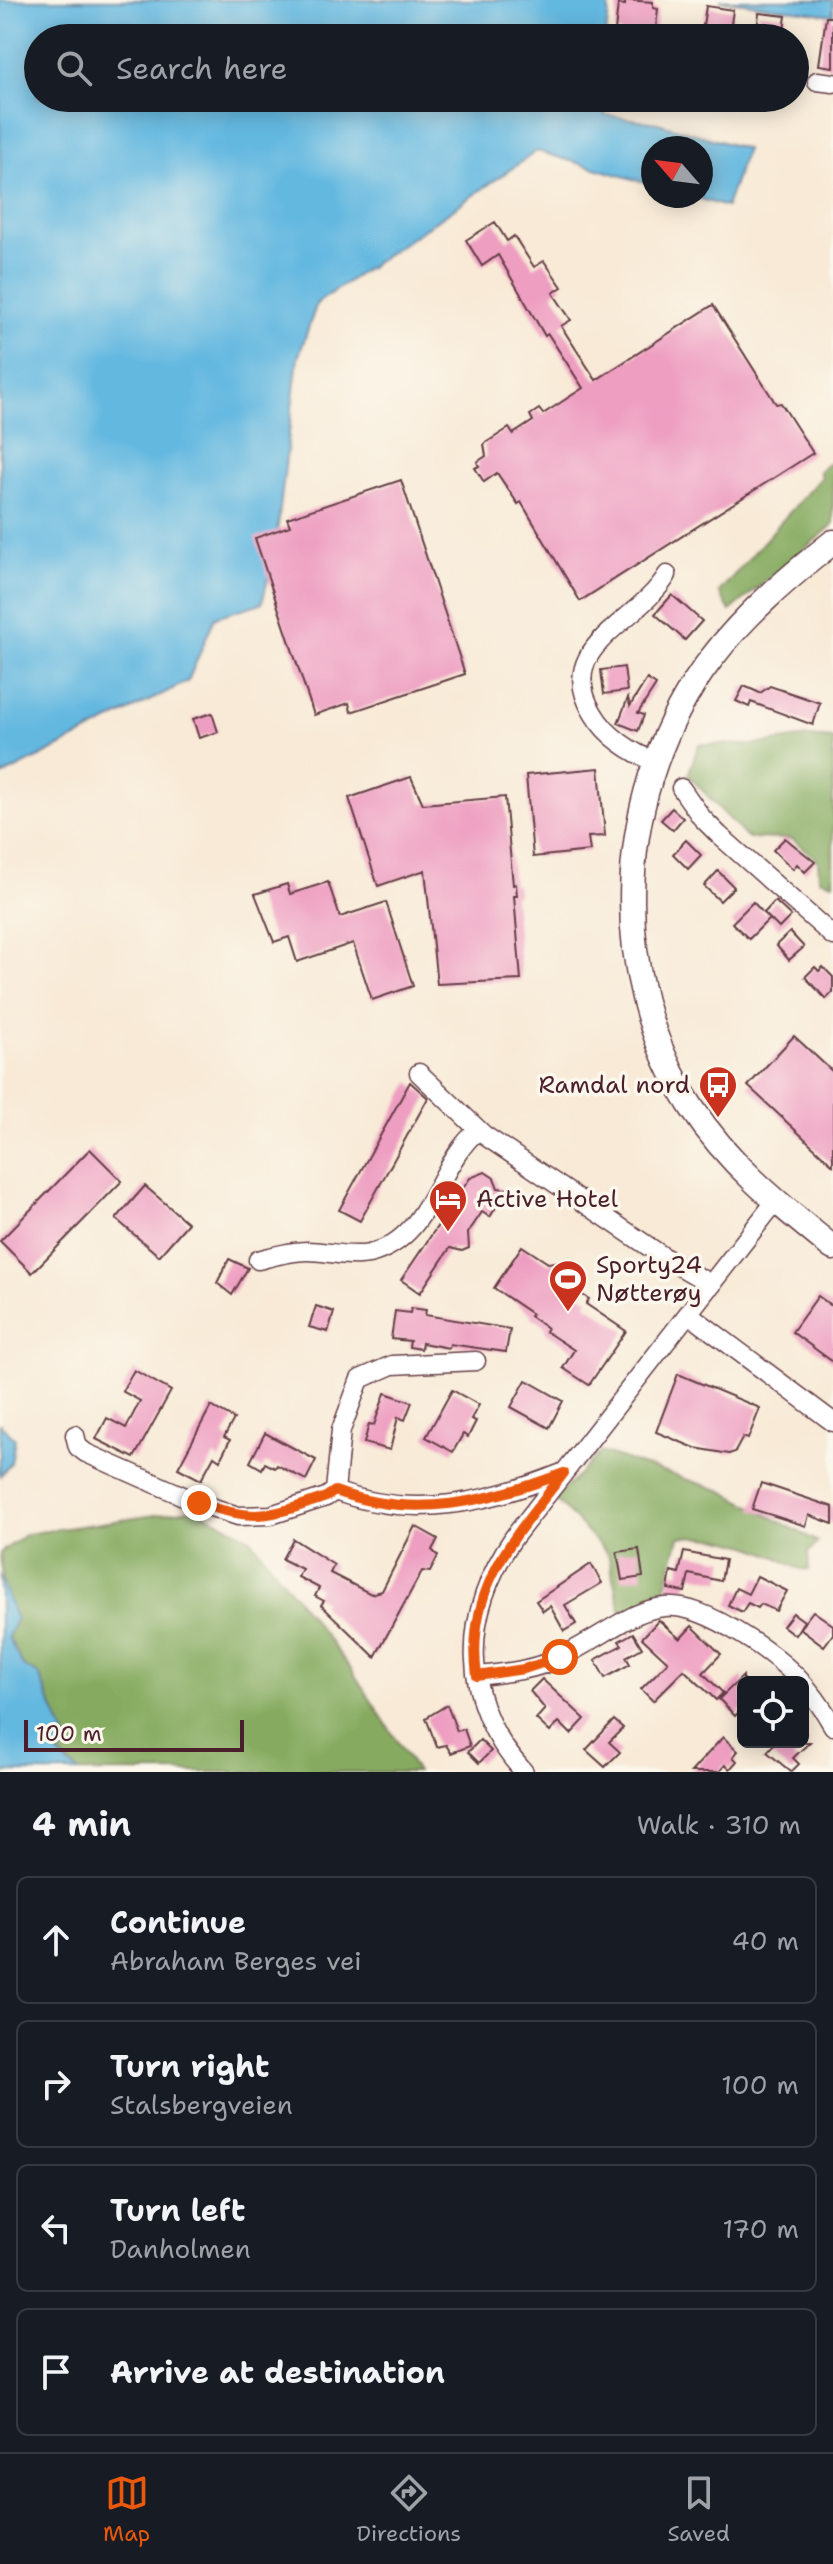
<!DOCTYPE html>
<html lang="en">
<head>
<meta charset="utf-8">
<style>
	:root { --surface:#171b24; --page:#20242c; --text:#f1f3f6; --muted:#9ea1a6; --line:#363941; --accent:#ea580c }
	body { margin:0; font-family:"Shantell Sans",sans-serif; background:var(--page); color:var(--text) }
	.controls { position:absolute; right:24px; bottom:24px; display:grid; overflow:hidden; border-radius:12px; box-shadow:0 4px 20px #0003 }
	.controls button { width:72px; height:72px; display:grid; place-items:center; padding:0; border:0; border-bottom:2px solid var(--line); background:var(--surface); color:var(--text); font:40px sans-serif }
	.compass { position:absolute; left:641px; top:136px; width:72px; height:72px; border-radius:50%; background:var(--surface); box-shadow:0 4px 20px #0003; rotate:298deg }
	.scale { position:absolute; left:24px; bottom:20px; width:220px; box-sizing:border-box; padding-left:8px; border:4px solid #4a1f2b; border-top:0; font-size:22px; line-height:28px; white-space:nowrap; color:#4a1f2b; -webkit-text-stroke:6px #fbf7ec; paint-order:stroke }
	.stop { position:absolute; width:24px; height:24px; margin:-18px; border:6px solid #ea580c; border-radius:50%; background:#fff }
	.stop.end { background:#ea580c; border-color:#fff; box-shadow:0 2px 8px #0008 }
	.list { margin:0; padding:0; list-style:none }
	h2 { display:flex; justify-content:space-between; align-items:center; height:104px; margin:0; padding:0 32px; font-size:34px }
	h2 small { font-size:26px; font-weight:400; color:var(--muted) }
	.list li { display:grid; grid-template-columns:52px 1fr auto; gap:24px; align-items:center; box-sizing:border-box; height:128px; margin:0 16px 16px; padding:0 16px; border:2px solid var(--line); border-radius:12px }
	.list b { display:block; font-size:30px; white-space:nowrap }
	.list p { margin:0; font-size:26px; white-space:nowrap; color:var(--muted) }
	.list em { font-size:26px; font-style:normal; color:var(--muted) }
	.icon { flex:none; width:44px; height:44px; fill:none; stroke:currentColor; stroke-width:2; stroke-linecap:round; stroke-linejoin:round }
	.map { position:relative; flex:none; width:833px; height:1772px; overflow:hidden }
	.search { position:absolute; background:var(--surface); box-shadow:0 4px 20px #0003; left:24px; right:24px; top:24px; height:88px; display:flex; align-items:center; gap:20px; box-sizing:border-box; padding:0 28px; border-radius:44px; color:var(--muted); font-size:30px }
	.sheet { height:680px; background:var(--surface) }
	nav { display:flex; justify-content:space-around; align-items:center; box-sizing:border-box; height:112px; border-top:2px solid var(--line); background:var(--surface); font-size:22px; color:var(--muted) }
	nav a { display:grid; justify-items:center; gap:4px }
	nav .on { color:var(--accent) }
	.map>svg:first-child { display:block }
	.forest { fill:#86ab60; stroke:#686546; stroke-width:2 }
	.water { fill:#63b8e0; stroke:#566c86; stroke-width:2 }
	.building { fill:#ee9ec1 }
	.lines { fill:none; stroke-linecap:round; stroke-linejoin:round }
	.minor-casing { stroke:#643d45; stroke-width:21 }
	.secondary-casing { stroke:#643d45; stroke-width:27 }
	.minor { stroke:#fff; stroke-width:18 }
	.secondary { stroke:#fff; stroke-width:24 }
	.route { stroke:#ea580c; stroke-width:10 }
	.labels { text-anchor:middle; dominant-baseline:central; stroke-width:7; stroke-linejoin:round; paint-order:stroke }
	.poi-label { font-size:24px; fill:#4a1f2b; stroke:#fbf7ec; text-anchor:start }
</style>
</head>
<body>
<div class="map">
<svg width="833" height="1772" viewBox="0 0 833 1772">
	<rect width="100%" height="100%" fill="#fbf7ec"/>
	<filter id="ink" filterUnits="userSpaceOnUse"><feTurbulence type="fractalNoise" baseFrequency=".0125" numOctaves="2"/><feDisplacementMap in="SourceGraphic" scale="16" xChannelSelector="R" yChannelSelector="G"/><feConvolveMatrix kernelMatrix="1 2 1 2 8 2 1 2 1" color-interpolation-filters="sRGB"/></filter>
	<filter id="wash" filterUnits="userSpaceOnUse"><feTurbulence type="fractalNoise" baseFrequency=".006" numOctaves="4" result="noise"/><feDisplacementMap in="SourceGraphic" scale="32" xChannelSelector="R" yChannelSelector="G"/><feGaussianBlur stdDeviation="1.8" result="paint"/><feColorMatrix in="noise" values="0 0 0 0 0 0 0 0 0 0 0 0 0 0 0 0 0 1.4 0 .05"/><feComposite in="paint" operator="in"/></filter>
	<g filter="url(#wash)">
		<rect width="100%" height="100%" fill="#f8ead7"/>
		<g class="forest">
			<polygon points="833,460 833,525 730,611 719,592 821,477 819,471"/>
			<polygon points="808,737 833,739 833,883 819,879 818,860 792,839 747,838 688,775 699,744 752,745"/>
			<path d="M601 1452 723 1491 818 1542 808 1553 809 1570C794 1570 787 1561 774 1556 744 1543 712 1534 679 1537L663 1597 621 1612 608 1554 555 1499Z"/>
			<polygon points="196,1509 250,1538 351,1669 417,1772 79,1772 58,1754 68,1743 39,1675 23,1667 8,1637 16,1620 5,1597 0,1553 26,1534"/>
		</g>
		<g class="water">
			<polygon points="0,0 610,0 606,35 619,38 38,38 38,98 606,98 605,115 658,123 746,149 726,207 691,196 701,196 701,148 653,148 653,185 537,151 317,303 298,358 275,550 262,603 215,617 188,681 0,777"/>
			<polygon points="720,0 833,0 833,15"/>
			<polygon points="0,1424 15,1439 11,1463 0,1476"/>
			<polygon points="0,1575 16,1620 8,1637 23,1666 39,1675 68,1743 58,1755 79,1772 0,1772"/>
		</g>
		<g id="blocks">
			<g class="building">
				<polygon points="625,0 653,2 653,8 658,9 655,36 620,38 621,32 615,31 618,4 625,5"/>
				<polygon points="706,6 733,10 729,38 701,38"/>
				<polygon points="759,13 786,16 783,38 756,38"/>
				<polygon points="826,17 833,17 833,67 819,65"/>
				<polygon points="495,222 507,241 514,236 534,267 544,261 562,287 553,293 571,320 561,326 596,380 713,305 776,404 781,403 813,453 580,601 521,502 518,504 497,473 484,482 475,468 479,466 477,462 486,456 484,444 509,428 513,434 533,421 530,415 539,409 543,414 583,388 548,334 545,336 498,255 482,266 466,240"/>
				<polygon points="401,480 465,674 351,712 349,703 314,715 255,538 290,526 287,518"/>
				<polygon points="672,595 702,621 685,640 655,614"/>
				<polygon points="624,667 627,691 604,694 601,670"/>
				<polygon points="647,679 656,685 638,713 644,715 638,731 618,723 628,698 630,706"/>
				<polygon points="744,686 760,693 770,686 820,703 813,725 751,702 749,707 736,701"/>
				<polygon points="212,713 218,732 199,738 193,719"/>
				<polygon points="599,768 605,836 588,837 590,851 533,857 526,775"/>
				<polygon points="411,777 423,804 505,797 513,885 516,884 517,896 514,896 521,980 437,984 425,870 378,886 349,798"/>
				<polygon points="672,808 683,818 673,830 661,820"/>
				<polygon points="785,838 815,862 805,872 797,864 793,869 773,850"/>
				<polygon points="686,840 701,855 688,869 673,854"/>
				<polygon points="718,871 734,887 720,901 704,886"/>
				<polygon points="328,882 340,917 386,902 413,986 372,1000 353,943 297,962 289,937 274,942 255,894 287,884 290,894"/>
				<polygon points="775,901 791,916 779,928 764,913"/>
				<polygon points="753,902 769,919 749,939 732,923"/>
				<polygon points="790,932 804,947 789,960 776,945"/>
				<polygon points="815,967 819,971 823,967 833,977 833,992 826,999 805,977"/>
				<polygon points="794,1036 833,1072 833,1165 748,1086"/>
				<polygon points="410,1082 428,1098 360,1221 339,1210"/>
				<polygon points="90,1149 122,1181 32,1273 0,1241"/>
				<polygon points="485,1172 494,1178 498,1188 507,1189 501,1199 490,1217 482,1212 468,1233 469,1248 462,1251 450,1248 420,1293 401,1280 470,1178"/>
				<polygon points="145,1186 188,1223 159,1256 116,1219"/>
				<polygon points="522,1246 548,1263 561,1261 567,1271 587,1284 581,1294 589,1299 586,1304 626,1331 589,1385 563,1368 574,1350 545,1331 547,1328 530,1316 532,1314 494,1288"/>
				<polygon points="229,1259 248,1268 232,1295 217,1283"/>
				<polygon points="818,1296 833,1307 833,1362 792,1332"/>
				<polygon points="316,1306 334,1312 328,1332 309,1327"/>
				<polygon points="411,1308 426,1310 425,1315 510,1329 506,1352 450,1344 449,1348 422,1343 421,1349 409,1347 410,1341 391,1339 395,1311 410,1313"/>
				<polygon points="134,1370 171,1391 134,1458 96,1439 107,1418 126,1428 140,1401 122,1391"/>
				<polygon points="678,1374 760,1408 748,1439 743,1437 735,1452 729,1454 695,1448 656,1432"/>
				<polygon points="526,1380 563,1401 549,1428 511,1407"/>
				<polygon points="452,1390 479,1405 471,1419 476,1421 468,1437 463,1434 453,1452 426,1437"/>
				<polygon points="385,1393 412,1402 405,1420 398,1417 390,1450 364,1443 369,1424 374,1425"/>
				<polygon points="211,1406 234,1419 224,1437 230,1440 220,1460 214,1456 201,1480 178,1468"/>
				<polygon points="265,1433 316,1460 306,1480 277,1465 275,1468 265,1463 262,1469 250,1462"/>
				<polygon points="761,1483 833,1507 833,1524 809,1515 806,1526 752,1509"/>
				<polygon points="415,1526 438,1539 432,1550 438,1556 430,1572 422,1571 375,1657 321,1605 324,1601 315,1596 319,1588 298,1577 302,1569 282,1559 293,1539 334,1565 330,1573 371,1594 382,1591"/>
				<polygon points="639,1549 643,1577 622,1580 617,1552"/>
				<polygon points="684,1552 725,1560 721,1581 689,1574 685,1592 668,1589 671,1571 679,1573"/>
				<polygon points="591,1564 602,1583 565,1605 576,1624 564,1631 550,1606 543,1611 536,1601"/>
				<polygon points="757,1576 787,1591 776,1611 761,1604 758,1608 748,1603 742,1612 728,1605 736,1588 748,1594"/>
				<polygon points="813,1611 833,1625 833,1634 824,1646 800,1628"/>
				<polygon points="793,1613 804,1621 795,1635 783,1626"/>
				<polygon points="659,1620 680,1639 692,1626 721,1654 703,1673 723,1693 716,1700 684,1670 653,1701 641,1689 668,1662 642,1638"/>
				<polygon points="633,1633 642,1648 626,1657 630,1664 605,1678 595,1660 622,1645 619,1641"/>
				<polygon points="743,1676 743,1708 735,1716 719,1699"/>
				<polygon points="542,1679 585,1719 571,1734 559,1722 550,1732 536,1719 545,1709 530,1691"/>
				<polygon points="447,1705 457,1731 464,1729 470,1746 451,1753 446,1745 437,1747 426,1718"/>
				<polygon points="614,1720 623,1728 609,1742 620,1752 605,1767 586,1750"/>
				<polygon points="723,1737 738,1751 733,1757 737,1761 730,1769 725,1765 719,1772 691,1772"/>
				<polygon points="480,1740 491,1751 479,1763 468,1752"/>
				<polygon points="776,1742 810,1742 793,1758 799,1764 791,1772 767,1752"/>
			</g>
		</g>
	</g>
	<g filter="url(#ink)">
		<use href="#blocks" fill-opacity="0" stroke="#643d45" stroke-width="2"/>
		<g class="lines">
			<g class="minor-casing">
				<g id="minor">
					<polyline points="817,81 833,83"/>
					<path d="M656 762C632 753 606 736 593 713 552 646 639 623 667 575"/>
					<polyline points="681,788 702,818 719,835 833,936"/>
					<polyline points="419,1073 484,1135 664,1257 712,1285"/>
					<path d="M258 1260C274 1256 290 1251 307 1251 326 1251 350 1258 369 1254 431 1239 436 1165 478 1130"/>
					<polyline points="690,1315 833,1422"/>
					<path d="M476 1361 392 1365 360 1379 341 1430 335 1491C413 1520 487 1503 562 1473"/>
					<polyline points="75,1435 78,1447 86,1453 199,1503 238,1516 271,1515 326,1497 335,1491"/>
					<path d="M477 1676C506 1673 535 1670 561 1657 642 1616 654 1579 744 1636 783 1660 811 1686 833 1726"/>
					<path d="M524 1772C459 1701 461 1614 514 1537L775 1202"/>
				</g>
			</g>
			<g class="secondary-casing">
				<path id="secondary" d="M833 542C789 577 745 614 711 659 615 785 604 974 692 1108 729 1165 781 1206 833 1248"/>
			</g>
			<use href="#minor" class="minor"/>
			<use href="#secondary" class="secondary"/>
		</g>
	</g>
	<g class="lines" filter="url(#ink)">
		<path class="route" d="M199 1503C256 1523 270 1516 326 1497L335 1491C414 1520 488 1502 564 1473 514 1538 465 1588 477 1676L524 1669 560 1657"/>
	</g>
	<defs>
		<g id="bus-pin" transform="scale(2)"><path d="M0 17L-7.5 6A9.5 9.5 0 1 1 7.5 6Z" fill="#c8321e" stroke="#fbf7ec"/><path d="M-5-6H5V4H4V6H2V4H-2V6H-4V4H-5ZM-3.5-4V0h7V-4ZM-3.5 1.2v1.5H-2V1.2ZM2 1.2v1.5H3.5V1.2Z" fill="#fff"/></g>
		<g id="hotel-pin" transform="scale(2)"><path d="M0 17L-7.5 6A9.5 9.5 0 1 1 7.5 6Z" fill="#c8321e" stroke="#fbf7ec"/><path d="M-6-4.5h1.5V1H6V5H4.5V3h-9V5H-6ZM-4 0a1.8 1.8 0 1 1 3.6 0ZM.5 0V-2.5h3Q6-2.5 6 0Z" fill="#fff"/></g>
		<g id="stadium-pin" transform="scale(2)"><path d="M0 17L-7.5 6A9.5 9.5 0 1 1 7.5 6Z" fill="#c8321e" stroke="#fbf7ec"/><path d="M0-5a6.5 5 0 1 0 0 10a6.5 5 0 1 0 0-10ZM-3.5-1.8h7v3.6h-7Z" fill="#fff"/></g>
	</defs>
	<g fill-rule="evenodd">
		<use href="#bus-pin" x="718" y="1085"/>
		<use href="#hotel-pin" x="448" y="1199"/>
		<use href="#stadium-pin" x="568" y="1279"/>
	</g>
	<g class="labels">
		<g class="poi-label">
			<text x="690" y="1085" text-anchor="end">Ramdal nord</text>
			<text x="476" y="1199">Active Hotel</text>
			<text x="596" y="1265">Sporty24<tspan x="596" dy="28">Nøtterøy</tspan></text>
		</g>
	</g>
</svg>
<div class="controls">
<button><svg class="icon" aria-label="locate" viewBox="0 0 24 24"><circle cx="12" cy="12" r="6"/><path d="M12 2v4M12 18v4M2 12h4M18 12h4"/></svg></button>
</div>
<svg class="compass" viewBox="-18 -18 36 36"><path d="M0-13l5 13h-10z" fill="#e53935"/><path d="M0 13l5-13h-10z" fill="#9ea1a6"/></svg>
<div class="scale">100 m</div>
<div class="stop" style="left:560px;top:1657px"></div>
<div class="stop end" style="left:199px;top:1503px"></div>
<div class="search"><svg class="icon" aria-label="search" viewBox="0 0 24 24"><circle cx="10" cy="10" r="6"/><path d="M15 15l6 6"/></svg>Search here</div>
</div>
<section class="sheet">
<h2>4 min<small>Walk · 310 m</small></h2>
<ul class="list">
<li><svg class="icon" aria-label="ahead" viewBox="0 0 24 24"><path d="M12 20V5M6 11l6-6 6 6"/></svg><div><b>Continue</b><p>Abraham Berges vei</p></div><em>40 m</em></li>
<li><svg class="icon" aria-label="right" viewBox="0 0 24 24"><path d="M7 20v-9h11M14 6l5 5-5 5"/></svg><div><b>Turn right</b><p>Stalsbergveien</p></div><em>100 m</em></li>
<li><svg class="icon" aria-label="left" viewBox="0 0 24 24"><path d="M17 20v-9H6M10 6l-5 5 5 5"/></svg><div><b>Turn left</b><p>Danholmen</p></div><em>170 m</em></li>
<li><svg class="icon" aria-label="arrive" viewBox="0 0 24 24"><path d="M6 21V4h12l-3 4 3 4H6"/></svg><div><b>Arrive at destination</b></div></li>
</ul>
</section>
<nav>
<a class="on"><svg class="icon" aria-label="map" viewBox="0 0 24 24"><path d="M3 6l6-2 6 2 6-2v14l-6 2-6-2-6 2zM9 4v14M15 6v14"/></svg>Map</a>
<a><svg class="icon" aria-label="directions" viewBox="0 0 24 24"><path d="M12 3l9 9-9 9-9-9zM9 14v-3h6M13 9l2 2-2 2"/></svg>Directions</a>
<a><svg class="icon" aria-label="saved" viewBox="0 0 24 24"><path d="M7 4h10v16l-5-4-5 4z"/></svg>Saved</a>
</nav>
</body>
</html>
